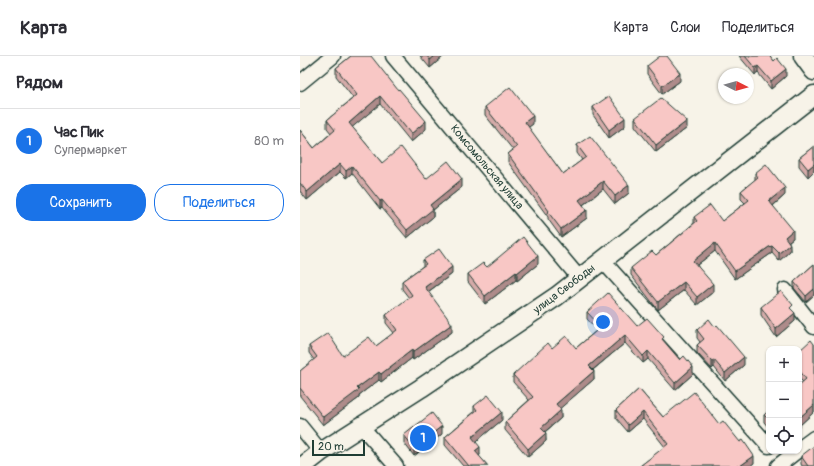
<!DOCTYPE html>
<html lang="ru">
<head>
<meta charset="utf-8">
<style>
	:root { --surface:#fff; --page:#f7f7f7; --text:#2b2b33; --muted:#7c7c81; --line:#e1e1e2; --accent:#1a73e8 }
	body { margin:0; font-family:Pangolin,sans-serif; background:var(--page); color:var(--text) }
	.controls { position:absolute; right:12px; bottom:12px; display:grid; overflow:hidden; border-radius:8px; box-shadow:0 1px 3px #0004 }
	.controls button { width:36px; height:36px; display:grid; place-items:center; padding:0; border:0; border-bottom:1px solid var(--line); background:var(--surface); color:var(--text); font:20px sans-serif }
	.compass { position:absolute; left:418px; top:12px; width:36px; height:36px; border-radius:50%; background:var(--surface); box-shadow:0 1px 3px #0004; rotate:96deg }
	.scale { position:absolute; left:12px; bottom:10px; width:53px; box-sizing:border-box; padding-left:4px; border:2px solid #1f3d34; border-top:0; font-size:11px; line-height:14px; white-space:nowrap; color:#1f3d34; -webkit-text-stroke:3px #f7f3e8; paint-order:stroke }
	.you { position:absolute; left:303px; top:266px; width:14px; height:14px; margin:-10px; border:3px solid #fff; border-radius:50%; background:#1a73e8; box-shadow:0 0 0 6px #1a73e833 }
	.badge { display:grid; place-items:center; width:26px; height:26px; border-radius:50%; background:var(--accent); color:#fff; font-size:13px; font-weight:700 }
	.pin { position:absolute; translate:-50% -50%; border:2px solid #fff; box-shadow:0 1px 4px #0006 }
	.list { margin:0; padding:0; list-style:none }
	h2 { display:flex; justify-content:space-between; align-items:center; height:52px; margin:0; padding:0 16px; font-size:17px }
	h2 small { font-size:13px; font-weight:400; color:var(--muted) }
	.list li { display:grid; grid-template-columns:26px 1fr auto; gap:12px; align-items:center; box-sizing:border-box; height:64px; padding:0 16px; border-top:1px solid var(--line) }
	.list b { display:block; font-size:15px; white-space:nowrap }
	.list p { margin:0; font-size:13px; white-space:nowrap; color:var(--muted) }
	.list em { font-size:13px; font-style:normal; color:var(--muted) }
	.actions { display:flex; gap:8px; padding:12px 16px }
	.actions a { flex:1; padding:9px 0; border:1px solid var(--accent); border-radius:16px; text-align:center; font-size:14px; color:var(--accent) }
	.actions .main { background:var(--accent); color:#fff }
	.icon { flex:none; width:22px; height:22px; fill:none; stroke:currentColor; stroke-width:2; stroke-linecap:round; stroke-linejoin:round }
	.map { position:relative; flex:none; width:514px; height:410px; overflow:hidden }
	header { display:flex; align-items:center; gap:24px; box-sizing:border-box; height:56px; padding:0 20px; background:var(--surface); border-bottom:1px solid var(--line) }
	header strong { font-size:19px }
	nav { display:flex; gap:22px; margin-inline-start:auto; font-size:14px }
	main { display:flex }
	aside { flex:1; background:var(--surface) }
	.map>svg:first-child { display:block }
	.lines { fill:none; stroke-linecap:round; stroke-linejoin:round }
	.minor-casing { stroke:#1f3d34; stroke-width:17 }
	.tertiary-casing { stroke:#1f3d34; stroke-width:21 }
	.minor { stroke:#f7f3e8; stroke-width:14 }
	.tertiary { stroke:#f7f3e8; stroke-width:18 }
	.wall { fill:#d5aba9; stroke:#1f3d34 }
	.shaded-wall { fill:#ae8b8a; stroke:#1f3d34 }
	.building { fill:#f8c7c5; stroke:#1f3d34 }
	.labels { text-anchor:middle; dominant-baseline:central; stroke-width:4; stroke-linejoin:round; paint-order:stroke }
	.street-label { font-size:11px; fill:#1f3d34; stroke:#f7f3e8 }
</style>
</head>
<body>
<header>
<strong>Карта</strong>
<nav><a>Карта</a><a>Слои</a><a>Поделиться</a></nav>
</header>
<main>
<aside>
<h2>Рядом<small></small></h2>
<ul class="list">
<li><span class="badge">1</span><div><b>Час Пик</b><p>Супермаркет</p></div><em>80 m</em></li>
</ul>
<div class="actions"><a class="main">Сохранить</a><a>Поделиться</a></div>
</aside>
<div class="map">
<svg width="514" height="410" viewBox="0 0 514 410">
	<rect width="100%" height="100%" fill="#f7f3e8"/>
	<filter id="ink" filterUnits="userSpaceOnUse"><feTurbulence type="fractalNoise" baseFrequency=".025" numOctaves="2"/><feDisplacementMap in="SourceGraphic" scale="8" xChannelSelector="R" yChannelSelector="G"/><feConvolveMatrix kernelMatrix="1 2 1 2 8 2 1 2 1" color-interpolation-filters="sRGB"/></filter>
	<g filter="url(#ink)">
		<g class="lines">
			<g class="minor-casing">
				<g id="minor">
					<polyline points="93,0 280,223"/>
					<polyline points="0,27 33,0"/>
					<polyline points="302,204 469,390"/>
					<polyline points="485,234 514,271"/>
					<polyline points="0,370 21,396"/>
					<polyline points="62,371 96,410"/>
					<polyline points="499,393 514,382"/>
					<polyline points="478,410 497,395"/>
				</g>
			</g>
			<g class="tertiary-casing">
				<g id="tertiary">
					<polyline points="503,0 514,15"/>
					<polyline points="3,410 21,396 121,332 257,240 514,39"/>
				</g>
			</g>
			<use href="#minor" class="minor"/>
			<use href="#tertiary" class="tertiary"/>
		</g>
		<g class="wall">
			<polygon points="51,0 126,73 111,86 80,48 52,71 82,107 126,123 162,131 133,154 133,161 107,182 82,152 80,153 52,117 46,122 40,116 7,144 0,135 0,74 14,92 31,77 27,72 27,64 53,42 36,20 36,12"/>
			<polygon points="120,0 144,0 130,12"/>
			<polygon points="439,0 470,0 486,20 471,33 458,17 455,19"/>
			<polygon points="347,10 380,25 362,38 347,18"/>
			<polygon points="185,51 233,68 228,71 263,118 282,104 277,97 277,89 329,137 315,148 303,133 283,149 287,162 261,181 248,163 248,161 208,106 208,98 213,94 185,59"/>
			<polygon points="293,51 325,70 309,82 293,59"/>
			<polygon points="335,62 387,72 356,96 335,70"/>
			<polygon points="514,90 514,115 508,121 499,110 499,102"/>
			<polygon points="455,117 485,139 473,150 493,182 489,185 490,195 479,205 472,197 469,199 435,223 415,195 397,209 413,236 397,249 384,234 358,254 331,219 331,212 356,199 394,167 394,161 422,165 445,147 441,143 441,135 455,124"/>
			<polygon points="123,204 152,218 128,236 152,276 113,304 112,302 81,326 79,324 59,339 59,342 23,369 0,340 0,315 14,304 9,297 9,290 43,300 76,290 94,277 86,267 86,259 109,242 102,233 102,225 123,210"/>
			<polygon points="238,208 217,225 216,224 185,248 168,226 168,218 187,211"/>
			<polygon points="514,208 514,239 506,246 494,232 494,226"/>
			<polygon points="461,251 493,255 495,265 476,281 461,259"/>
			<polygon points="287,256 337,270 364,285 393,318 375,334 348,303 343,307 325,287 293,314 294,323 260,352 261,362 245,376 246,385 228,401 205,374 205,366 229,344 213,326 213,319 252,292 276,292 297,274 287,263"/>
			<polygon points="397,274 444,309 425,325 414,311 412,313 397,297 397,289 400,286 397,282"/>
			<polygon points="514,288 514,356 499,370 499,329 503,326 499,322 499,295"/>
			<polygon points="339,333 363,361 419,368 454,407 450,410 340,410 365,391 343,363 328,376 316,362 316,354"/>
			<polygon points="174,350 202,364 175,386 180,399 179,400 188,410 163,410 145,389 145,381 174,356"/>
			<polygon points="469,354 469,372 464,366 464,359"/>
			<polygon points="142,378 114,400 104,387 104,379"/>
			<polygon points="501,400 514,410 502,410 501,408"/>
		</g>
		<g class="shaded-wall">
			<polygon points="135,0 144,0 130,12 130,4"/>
			<polygon points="458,10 458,17 455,19 455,12"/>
			<polygon points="486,13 486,20 471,33 471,25"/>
			<polygon points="380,17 380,25 362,38 362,30"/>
			<polygon points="80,40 80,48 49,74 49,67"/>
			<polygon points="233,60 233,68 225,74 225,66"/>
			<polygon points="325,62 325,70 309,82 309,74"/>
			<polygon points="126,65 126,73 111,86 111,78"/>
			<polygon points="387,65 387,72 356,96 356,89"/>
			<polygon points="40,108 40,116 7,144 7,136"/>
			<polygon points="514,108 514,115 508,121 508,113"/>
			<polygon points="52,110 52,117 46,122 46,115"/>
			<polygon points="162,123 162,131 133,154 133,161 107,182 107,174 130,149"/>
			<polygon points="303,125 303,133 279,152 279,144"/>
			<polygon points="329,129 329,137 315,148 315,140"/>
			<polygon points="485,132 485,139 469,153 469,145"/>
			<polygon points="82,144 82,152 80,153 80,145"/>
			<polygon points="287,154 287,162 261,181 261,173"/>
			<polygon points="493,174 493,182 485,188 485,181"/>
			<polygon points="415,187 415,195 393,212 393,205"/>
			<polygon points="490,188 490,195 479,205 479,197"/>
			<polygon points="472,190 472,197 469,199 435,223 435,215 469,191"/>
			<polygon points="238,200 238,208 217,225 217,217"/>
			<polygon points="152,211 152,218 125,238 125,231"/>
			<polygon points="216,216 216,224 185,248 185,240"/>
			<polygon points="384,226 384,234 358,254 358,246"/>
			<polygon points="413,228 413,236 397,249 397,241"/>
			<polygon points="514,233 514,239 506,246 506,240"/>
			<polygon points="495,257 495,265 476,281 476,273"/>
			<polygon points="152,268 152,276 113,304 113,296"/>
			<polygon points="325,279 325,287 289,317 289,310"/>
			<polygon points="112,294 112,302 81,326 81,318"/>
			<polygon points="348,295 348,303 343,307 343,300"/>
			<polygon points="444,301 444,309 425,325 425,317"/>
			<polygon points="414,304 414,311 412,313 412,305"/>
			<polygon points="393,311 393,318 375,334 375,327"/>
			<polygon points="294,315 294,323 256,356 256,348"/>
			<polygon points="79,316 79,324 59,339 59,342 23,369 23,361 57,332"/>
			<polygon points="514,349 514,356 499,370 499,362"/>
			<polygon points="261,354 261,362 241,379 241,372"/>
			<polygon points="202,356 202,364 172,389 172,381"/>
			<polygon points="343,356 343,363 328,376 328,369"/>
			<polygon points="142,370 142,378 114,400 114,392"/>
			<polygon points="246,377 246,385 228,401 228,393"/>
			<polygon points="180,391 180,399 175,403 175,395"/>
			<polygon points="454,400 454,407 450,410 440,410"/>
		</g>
		<g class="building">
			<polygon points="51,0 71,0 98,34 99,33 126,65 111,78 80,40 49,67 82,107 101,91 126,123 148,105 162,123 130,149 133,153 107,174 82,144 80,145 52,110 46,115 40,108 7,136 0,127 0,74 14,92 35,74 27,64 57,39 36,12"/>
			<polygon points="127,0 135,0 130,4"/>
			<polygon points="360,0 367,0 380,17 362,30 347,10"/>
			<polygon points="445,0 470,0 474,5 477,2 486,13 471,25 458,10 455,12"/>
			<polygon points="210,31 233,60 225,66 263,118 286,101 277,89 290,80 329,129 315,140 303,125 279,144 287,154 261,173 248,156 249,155 208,98 217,91 185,51"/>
			<polygon points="309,40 325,62 309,74 293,51"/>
			<polygon points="361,42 387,65 356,89 335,62"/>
			<polygon points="514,90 514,108 508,113 499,102"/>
			<polygon points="466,108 485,132 469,145 493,174 485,181 490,188 479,197 472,190 469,191 435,215 415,187 393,205 413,228 397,241 384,226 358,246 331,212 352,195 356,199 397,165 394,161 410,149 422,165 449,144 441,135 458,121 455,117"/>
			<polygon points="223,181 238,200 217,217 216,216 185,240 168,218 183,207 187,211"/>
			<polygon points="139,193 152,211 125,231 152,268 113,296 112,294 81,318 79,316 57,332 59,334 23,361 0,332 0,315 17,301 9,290 28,277 43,300 69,281 76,290 97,274 86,259 112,239 102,225 126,208 123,204"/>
			<polygon points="514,208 514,233 506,240 494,226"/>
			<polygon points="481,235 493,249 490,252 495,257 476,273 461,251"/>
			<polygon points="308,237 337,270 347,262 364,281 362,283 380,304 384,300 393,311 375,327 348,295 343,300 325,279 289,310 294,315 256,348 261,354 241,372 246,377 228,393 205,366 233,341 213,319 248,287 252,292 266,280 276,292 301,271 287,256"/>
			<polygon points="409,263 415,271 417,269 444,301 425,317 414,304 412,305 397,289 404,283 397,274"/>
			<polygon points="511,284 514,288 514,349 499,362 499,329 506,323 499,314 499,295"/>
			<polygon points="339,333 363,361 394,336 419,368 423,365 440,386 443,384 454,400 440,410 340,410 368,388 343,356 328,369 316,354"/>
			<polygon points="188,339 202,356 172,381 180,391 175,395 188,410 169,410 145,381 177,354 174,350"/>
			<polygon points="469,354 469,364 464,359"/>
			<polygon points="132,357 142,370 114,392 104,379"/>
			<polygon points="514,390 514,410 508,410 501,400"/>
		</g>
	</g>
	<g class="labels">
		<g class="street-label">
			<text transform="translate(187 111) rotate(50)">Комсомольская улица</text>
			<text transform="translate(264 233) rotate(-37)">улица Свободы</text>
		</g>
	</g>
</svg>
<div class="controls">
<button>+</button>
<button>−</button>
<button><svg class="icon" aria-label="locate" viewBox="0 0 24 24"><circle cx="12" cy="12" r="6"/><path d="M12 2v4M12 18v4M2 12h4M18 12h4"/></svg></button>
</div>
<svg class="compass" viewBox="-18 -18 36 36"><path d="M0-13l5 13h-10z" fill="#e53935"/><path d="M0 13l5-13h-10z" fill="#7c7c81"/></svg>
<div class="scale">20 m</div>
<div class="you"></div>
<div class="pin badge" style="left:123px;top:382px">1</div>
</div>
</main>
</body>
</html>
